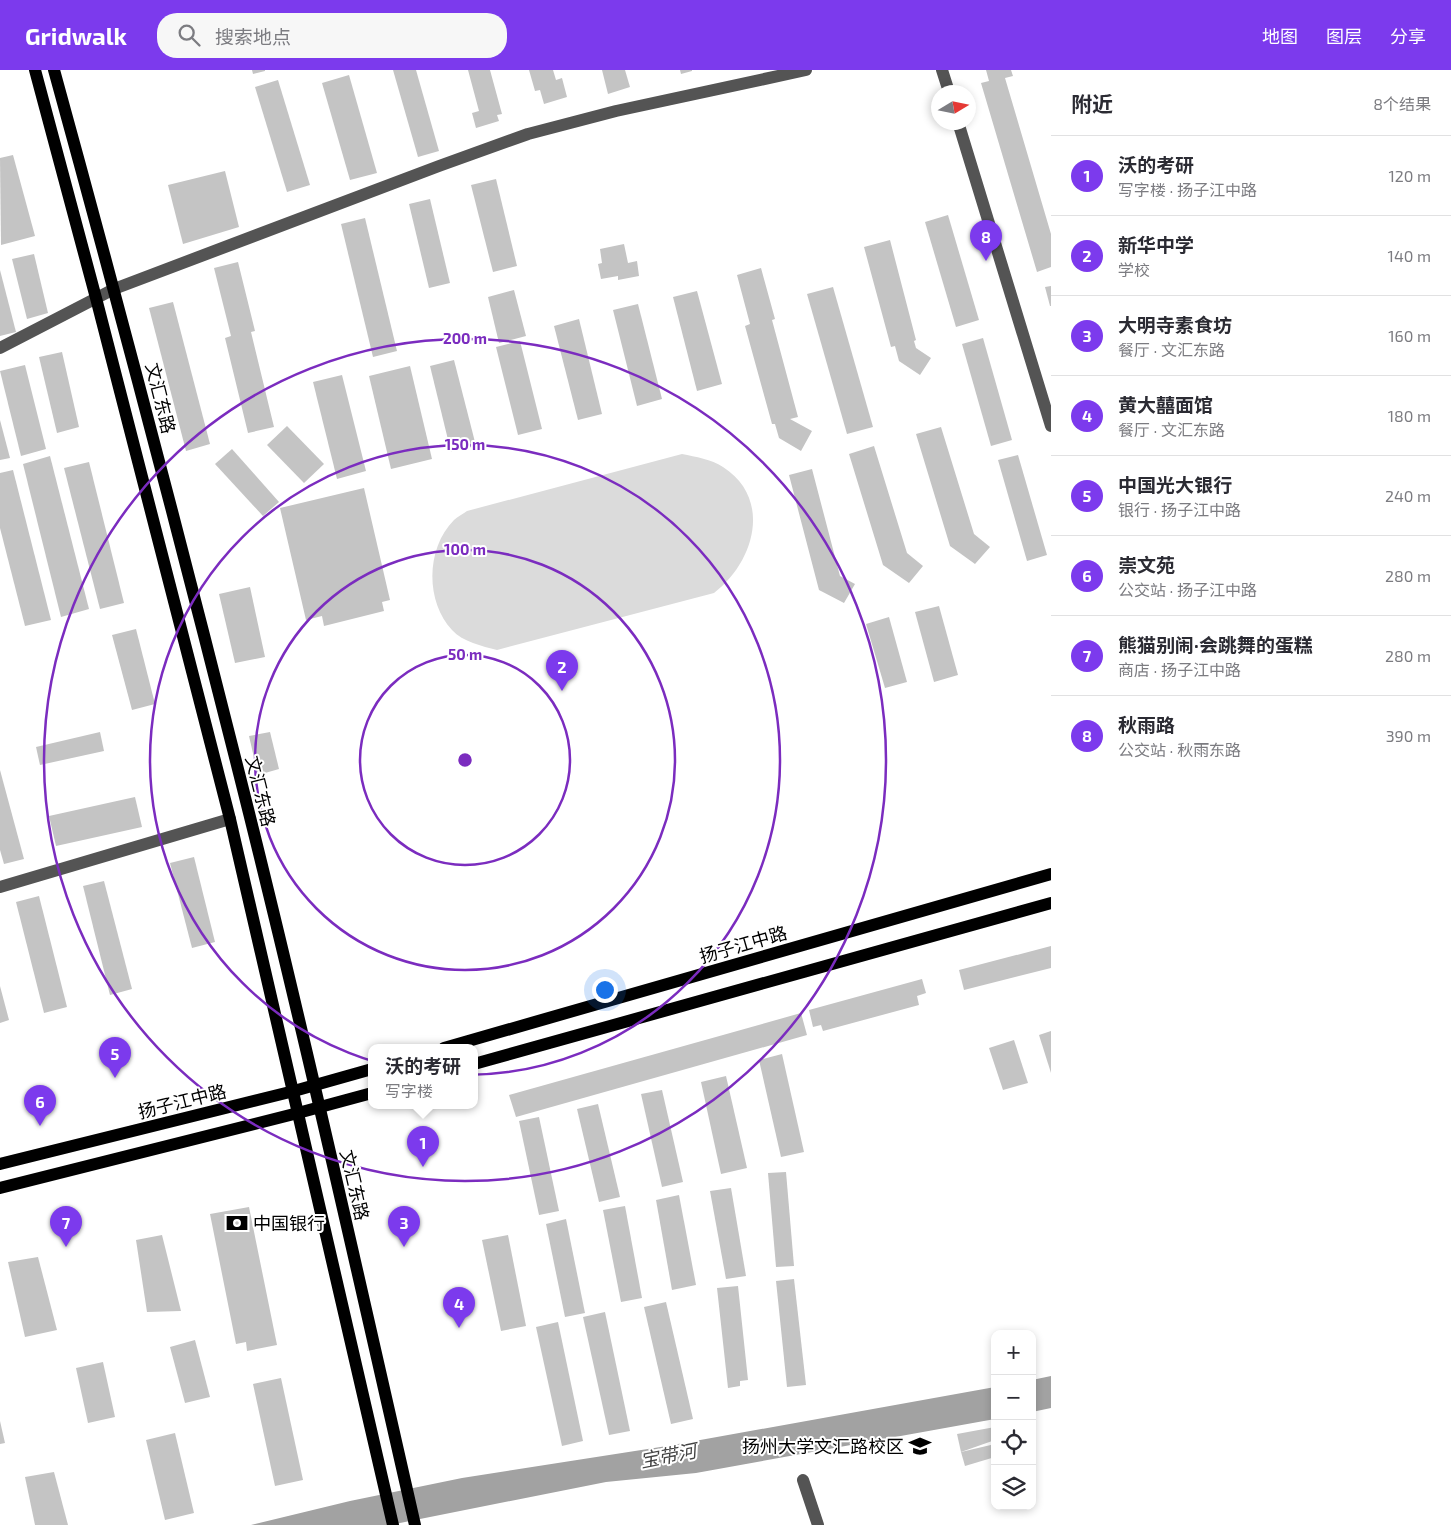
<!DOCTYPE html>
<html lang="zh">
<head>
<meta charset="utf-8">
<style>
	:root { --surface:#fff; --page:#f7f7f7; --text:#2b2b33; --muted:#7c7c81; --line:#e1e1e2; --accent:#7c3aed }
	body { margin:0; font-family:"Exo 2","Noto Sans SC",sans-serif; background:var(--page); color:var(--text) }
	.controls { position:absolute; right:15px; bottom:15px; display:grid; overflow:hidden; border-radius:10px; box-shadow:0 2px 8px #0003 }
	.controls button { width:45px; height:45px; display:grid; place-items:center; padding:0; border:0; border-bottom:1px solid var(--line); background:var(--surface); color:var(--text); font:25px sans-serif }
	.compass { position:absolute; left:931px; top:15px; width:45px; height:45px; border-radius:50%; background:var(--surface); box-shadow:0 2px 8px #0003; rotate:80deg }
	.you { position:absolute; left:604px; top:919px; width:18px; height:18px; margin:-12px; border:4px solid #fff; border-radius:50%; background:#1a73e8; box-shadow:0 0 0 8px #1a73e833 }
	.badge { display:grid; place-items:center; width:32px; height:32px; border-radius:50%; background:var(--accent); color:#fff; font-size:16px; font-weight:700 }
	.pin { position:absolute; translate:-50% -41px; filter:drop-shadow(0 1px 2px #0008) }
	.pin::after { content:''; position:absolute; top:26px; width:18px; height:15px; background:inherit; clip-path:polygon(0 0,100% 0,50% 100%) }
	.popup { position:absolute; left:368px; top:974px; width:110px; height:65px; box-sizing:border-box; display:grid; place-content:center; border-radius:10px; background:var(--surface); filter:drop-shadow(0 1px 4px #0005); font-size:16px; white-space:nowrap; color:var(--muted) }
	.popup b { font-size:19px; color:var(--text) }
	.popup::after { content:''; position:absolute; left:50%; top:100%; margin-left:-10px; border:10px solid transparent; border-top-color:var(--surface) }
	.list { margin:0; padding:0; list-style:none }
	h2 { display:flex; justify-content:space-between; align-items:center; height:65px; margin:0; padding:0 20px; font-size:21px }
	h2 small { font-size:16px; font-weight:400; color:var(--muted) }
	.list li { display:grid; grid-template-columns:32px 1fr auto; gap:15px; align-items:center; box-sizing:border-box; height:80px; padding:0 20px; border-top:1px solid var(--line) }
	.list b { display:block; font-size:19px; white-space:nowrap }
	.list p { margin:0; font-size:16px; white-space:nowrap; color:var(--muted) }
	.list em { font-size:16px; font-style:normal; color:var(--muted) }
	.icon { flex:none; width:28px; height:28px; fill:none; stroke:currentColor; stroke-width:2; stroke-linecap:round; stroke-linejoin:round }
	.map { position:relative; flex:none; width:1051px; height:1455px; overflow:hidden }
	header { display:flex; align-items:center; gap:30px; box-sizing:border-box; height:70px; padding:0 25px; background:var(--accent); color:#fff }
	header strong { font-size:24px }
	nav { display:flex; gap:28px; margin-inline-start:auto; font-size:18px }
	.search { width:350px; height:45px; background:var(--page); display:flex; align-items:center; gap:12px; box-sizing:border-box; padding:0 18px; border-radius:20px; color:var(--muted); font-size:19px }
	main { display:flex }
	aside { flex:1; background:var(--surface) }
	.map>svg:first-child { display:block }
	.green { fill:#dbdbdb }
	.water { fill:#a2a2a2 }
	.building { fill:#c4c4c4 }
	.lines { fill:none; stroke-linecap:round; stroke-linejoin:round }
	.minor { stroke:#545454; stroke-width:12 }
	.major { stroke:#000; stroke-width:12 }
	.ring { fill:none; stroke:#7b2cbf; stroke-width:2.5 }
	.labels { text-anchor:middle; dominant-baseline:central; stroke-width:4; stroke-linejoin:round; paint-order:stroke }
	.street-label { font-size:18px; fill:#000; stroke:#fff }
	.poi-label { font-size:18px; fill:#000; stroke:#fff; text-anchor:start }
	.water-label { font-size:19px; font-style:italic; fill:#434343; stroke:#fff }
	.centre { fill:#7b2cbf; stroke:#fff; stroke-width:2.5 }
	.ring-label { font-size:15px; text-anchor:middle; font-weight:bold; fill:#7b2cbf; stroke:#fff; stroke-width:4; stroke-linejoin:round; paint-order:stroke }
</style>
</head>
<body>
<header>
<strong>Gridwalk</strong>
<div class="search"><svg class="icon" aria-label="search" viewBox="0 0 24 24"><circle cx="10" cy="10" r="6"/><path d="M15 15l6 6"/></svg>搜索地点</div>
<nav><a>地图</a><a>图层</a><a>分享</a></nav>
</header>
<main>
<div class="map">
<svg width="1051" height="1455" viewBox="0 0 1051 1455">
	<rect width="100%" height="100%" fill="#fff"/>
	<path class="green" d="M682 384C696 387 711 389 723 397 773 429 754 493 714 523L497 580C482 576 463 572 452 560 425 531 426 478 454 450 457 447 463 444 467 441Z"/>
	<g class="water">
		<polygon points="1051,1306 1051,1338 1032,1342 1032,1310"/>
		<polygon points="995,1317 995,1349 696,1403 606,1412 390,1455 251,1455 350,1431 462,1408 667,1376"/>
	</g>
	<g class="building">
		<polygon points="252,0 265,0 265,1 253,4"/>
		<polygon points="393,0 416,0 439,81 418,87"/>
		<polygon points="468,0 490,0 502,44 497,45 499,51 476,58 472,43 479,41"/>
		<polygon points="529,0 553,0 556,10 562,8 567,27 544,34 540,20 535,21"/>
		<polygon points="602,0 625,0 630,17 608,24"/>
		<polygon points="680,0 692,0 692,1 681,4"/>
		<polygon points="986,0 1011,0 1013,6 1005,8 1051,164 1051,197 1037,202 981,13 989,11"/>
		<polygon points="349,5 377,103 350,110 322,13"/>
		<polygon points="278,10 310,115 287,122 255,17"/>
		<polygon points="13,85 35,166 1,175 0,88"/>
		<polygon points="225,101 239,157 183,174 168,115"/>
		<polygon points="496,109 517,196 493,202 471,115"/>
		<polygon points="430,129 450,213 429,218 409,134"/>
		<polygon points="948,145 979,250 956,257 925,152"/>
		<polygon points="365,148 397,281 373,287 341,154"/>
		<polygon points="890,170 916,270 914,271 916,278 931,288 920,305 899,291 895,276 891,277 864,177"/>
		<polygon points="624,174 628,193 637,191 639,206 618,210 618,206 601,209 598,194 602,193 600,179"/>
		<polygon points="34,184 48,243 27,249 12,189"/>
		<polygon points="238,192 255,261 251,262 274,357 248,363 225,268 231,266 214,198"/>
		<polygon points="761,198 775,249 772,250 798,347 790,349 812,361 801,381 779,368 775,354 772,354 745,256 750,254 737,205"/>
		<polygon points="0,200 16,262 0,266"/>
		<polygon points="1051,216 1051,236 1050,236 1045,217"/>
		<polygon points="833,217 873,357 847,364 807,224"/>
		<polygon points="514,220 526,266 499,273 488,227"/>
		<polygon points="697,221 722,314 697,321 673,227"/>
		<polygon points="173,232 210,374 186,381 149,238"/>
		<polygon points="638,234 662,329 637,336 613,240"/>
		<polygon points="579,249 602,344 578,350 554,256"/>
		<polygon points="983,268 1012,370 991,376 962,274"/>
		<polygon points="520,271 542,359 518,365 496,277"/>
		<polygon points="62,282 79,357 57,363 39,287"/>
		<polygon points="454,290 476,376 451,382 430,296"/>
		<polygon points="25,295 46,379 21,386 0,301"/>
		<polygon points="410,296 432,389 391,399 369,306"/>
		<polygon points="342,305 366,401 337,409 313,312"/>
		<polygon points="0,350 10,388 0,390"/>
		<polygon points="287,356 324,394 304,413 267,375"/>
		<polygon points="941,357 974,464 990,477 975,494 950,476 916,364"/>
		<polygon points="874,376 907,483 923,496 909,513 883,495 849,384"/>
		<polygon points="232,379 279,432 263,446 215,394"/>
		<polygon points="1018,385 1047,485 1027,491 998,390"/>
		<polygon points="50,386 89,539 61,547 23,394"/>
		<polygon points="89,392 124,533 100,539 64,398"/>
		<polygon points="812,399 840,506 855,514 844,533 819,520 789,405"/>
		<polygon points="13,400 51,550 25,556 0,458 0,403"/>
		<polygon points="364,418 390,530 382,532 384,541 324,556 322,546 306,550 280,438"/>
		<polygon points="250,517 265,587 235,593 219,524"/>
		<polygon points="939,536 958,605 934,612 915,542"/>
		<polygon points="889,547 907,612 885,618 866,554"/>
		<polygon points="136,559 155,634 132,640 112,565"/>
		<polygon points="100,662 104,681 40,695 36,677"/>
		<polygon points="270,662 279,699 258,705 249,666"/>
		<polygon points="0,700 24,789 4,794 0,780"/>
		<polygon points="135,727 142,757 56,776 49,746"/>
		<polygon points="194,787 215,872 192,878 170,793"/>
		<polygon points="104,811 132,919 110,925 83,816"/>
		<polygon points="39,826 67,937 44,943 16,832"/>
		<polygon points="1051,876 1051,898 964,920 959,900"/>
		<polygon points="922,909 926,923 917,926 919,935 823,961 821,955 813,957 809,940"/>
		<polygon points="0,916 9,950 0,953"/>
		<polygon points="801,943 807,965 516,1047 509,1025"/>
		<polygon points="1051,961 1051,1003 1039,965"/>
		<polygon points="1014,970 1028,1013 1003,1020 989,978"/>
		<polygon points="782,984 804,1082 781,1087 759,990"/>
		<polygon points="726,1006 747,1098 721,1104 701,1012"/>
		<polygon points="662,1020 683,1112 662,1117 641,1024"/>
		<polygon points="598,1034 620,1127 599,1132 577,1039"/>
		<polygon points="539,1047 559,1141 539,1145 519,1051"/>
		<polygon points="786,1102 794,1196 776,1197 768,1103"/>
		<polygon points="731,1118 746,1206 726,1209 710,1121"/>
		<polygon points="679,1125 696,1215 672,1220 656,1130"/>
		<polygon points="625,1136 642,1228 621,1232 603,1140"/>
		<polygon points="249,1137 277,1275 247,1281 246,1272 236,1274 210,1144"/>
		<polygon points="566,1149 585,1243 565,1247 546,1154"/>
		<polygon points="162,1165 181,1241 147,1242 136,1170"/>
		<polygon points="508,1165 526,1256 501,1261 482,1170"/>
		<polygon points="38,1187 57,1260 25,1267 8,1192"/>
		<polygon points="794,1209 806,1315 787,1317 776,1211"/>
		<polygon points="738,1216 748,1310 740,1311 740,1316 728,1318 717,1218"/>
		<polygon points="666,1232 693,1349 671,1354 644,1237"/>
		<polygon points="605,1242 630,1361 609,1365 583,1247"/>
		<polygon points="558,1252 583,1371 562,1376 536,1257"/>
		<polygon points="195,1270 210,1327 185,1333 170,1277"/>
		<polygon points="103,1292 115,1347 88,1353 76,1298"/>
		<polygon points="281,1308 303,1410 275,1416 253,1314"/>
		<polygon points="0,1351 5,1373 0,1374"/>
		<polygon points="995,1357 995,1370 961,1382 957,1364"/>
		<polygon points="175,1363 194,1443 165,1450 146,1370"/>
		<polygon points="995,1374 995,1387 965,1396 961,1382"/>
		<polygon points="54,1402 68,1455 35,1455 25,1407"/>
	</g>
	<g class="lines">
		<g class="minor">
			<polyline points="942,0 949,22"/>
			<polyline points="958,52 1051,356"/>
			<polyline points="0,278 114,219 439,96 528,64 616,41 806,0"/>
			<polyline points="0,817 230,749"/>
			<polyline points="803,1410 818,1455"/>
		</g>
		<g class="major">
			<polyline points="35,0 96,228 230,749 393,1455"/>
			<path d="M54 0C122 247 187 495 249 743 308 980 361 1218 415 1455"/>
			<polyline points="444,978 1051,804"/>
			<polyline points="474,994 1051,833"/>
			<polyline points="0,1094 294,1021 372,999"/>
			<polyline points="0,1118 298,1043 372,1023"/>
		</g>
	</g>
	<g class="ring">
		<circle cx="465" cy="690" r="105"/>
		<circle cx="465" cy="690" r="210"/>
		<circle cx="465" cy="690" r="315"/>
		<circle cx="465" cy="690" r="421"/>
	</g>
	<defs>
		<g id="bank-bare" transform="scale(1.725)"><path d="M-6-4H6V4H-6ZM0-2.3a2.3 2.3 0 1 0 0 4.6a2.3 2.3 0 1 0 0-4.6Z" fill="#000" stroke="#fff" stroke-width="2.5" paint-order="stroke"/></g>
		<g id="university-bare" transform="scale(1.725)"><path d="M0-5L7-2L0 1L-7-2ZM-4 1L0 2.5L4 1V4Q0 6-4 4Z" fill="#000" stroke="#fff" stroke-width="2.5" paint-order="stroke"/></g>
	</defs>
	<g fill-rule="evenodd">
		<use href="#bank-bare" x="237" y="1153"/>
		<use href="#university-bare" x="920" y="1376"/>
	</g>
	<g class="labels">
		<g class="street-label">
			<text transform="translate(161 328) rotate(76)">文汇东路</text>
			<text transform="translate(261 721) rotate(76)">文汇东路</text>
			<text transform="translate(743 874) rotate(-16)">扬子江中路</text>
			<text transform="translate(182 1031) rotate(-14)">扬子江中路</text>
			<text transform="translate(355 1115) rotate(77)">文汇东路</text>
		</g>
		<g class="poi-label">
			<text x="253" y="1153">中国银行</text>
			<text x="904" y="1376" text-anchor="end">扬州大学文汇路校区</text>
		</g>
		<g class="water-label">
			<text transform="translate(668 1385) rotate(-11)">宝带河</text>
		</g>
	</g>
	<circle cx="465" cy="690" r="8" class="centre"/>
	<g class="ring-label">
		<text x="465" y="274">200 m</text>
		<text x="465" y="380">150 m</text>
		<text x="465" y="485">100 m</text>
		<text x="465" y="590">50 m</text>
	</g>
</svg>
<div class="controls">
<button>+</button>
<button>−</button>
<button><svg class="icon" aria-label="locate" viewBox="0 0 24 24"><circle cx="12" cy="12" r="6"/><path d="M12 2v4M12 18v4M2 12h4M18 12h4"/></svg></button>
<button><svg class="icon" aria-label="layers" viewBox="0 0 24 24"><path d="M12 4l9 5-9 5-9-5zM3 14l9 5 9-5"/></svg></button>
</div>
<svg class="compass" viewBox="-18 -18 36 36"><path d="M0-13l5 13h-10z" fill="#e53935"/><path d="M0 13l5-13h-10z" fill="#7c7c81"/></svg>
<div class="you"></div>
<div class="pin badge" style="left:423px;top:1097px">1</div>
<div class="popup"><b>沃的考研</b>写字楼</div>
<div class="pin badge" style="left:562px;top:621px">2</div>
<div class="pin badge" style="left:404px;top:1177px">3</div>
<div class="pin badge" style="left:459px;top:1258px">4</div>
<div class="pin badge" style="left:115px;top:1008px">5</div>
<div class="pin badge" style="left:40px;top:1056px">6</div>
<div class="pin badge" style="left:66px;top:1177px">7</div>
<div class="pin badge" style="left:986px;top:191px">8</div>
</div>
<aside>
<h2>附近<small>8个结果</small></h2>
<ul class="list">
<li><span class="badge">1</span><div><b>沃的考研</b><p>写字楼 · 扬子江中路</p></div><em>120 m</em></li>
<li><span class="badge">2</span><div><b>新华中学</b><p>学校</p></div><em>140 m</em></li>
<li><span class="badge">3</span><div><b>大明寺素食坊</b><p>餐厅 · 文汇东路</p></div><em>160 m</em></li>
<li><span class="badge">4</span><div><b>黄大囍面馆</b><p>餐厅 · 文汇东路</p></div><em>180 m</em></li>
<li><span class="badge">5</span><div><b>中国光大银行</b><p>银行 · 扬子江中路</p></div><em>240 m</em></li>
<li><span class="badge">6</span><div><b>崇文苑</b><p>公交站 · 扬子江中路</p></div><em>280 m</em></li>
<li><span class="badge">7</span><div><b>熊猫别闹·会跳舞的蛋糕</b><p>商店 · 扬子江中路</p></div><em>280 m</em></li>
<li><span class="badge">8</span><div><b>秋雨路</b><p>公交站 · 秋雨东路</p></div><em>390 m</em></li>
</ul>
</aside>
</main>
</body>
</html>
